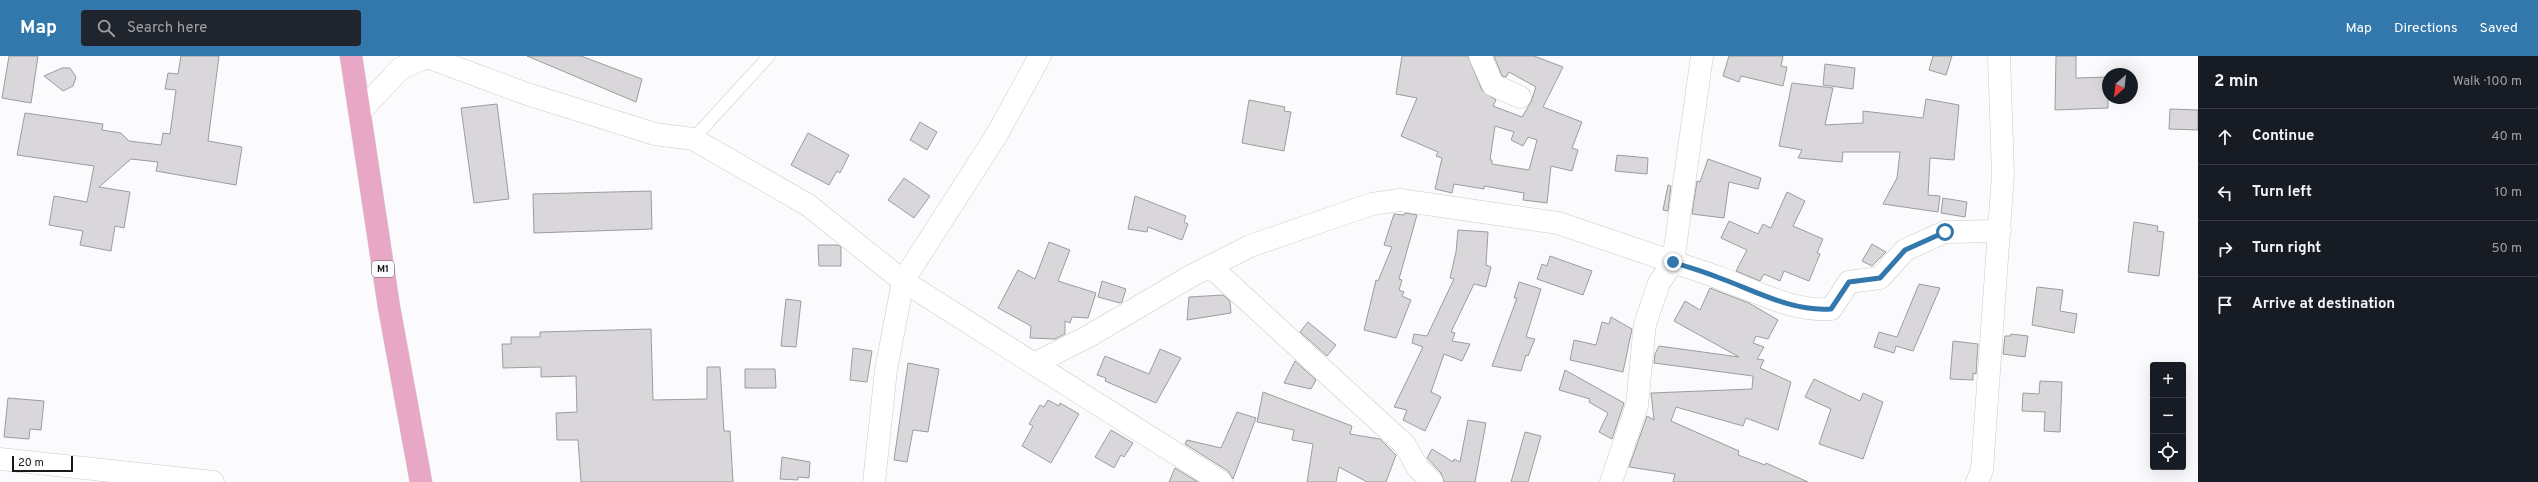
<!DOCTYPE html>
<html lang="en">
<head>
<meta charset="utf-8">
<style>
	:root { --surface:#171b24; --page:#20242c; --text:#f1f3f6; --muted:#9ea1a6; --line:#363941; --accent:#3378ad }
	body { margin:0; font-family:Overpass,sans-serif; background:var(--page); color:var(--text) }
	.controls { position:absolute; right:12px; bottom:12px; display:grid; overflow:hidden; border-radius:4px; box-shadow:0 4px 16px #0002 }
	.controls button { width:36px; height:36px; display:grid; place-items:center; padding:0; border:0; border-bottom:1px solid var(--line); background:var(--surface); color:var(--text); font:20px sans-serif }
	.compass { position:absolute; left:2102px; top:12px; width:36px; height:36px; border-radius:50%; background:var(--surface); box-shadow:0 4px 16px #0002; rotate:208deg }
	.scale { position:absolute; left:12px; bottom:10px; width:61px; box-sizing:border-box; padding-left:4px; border:2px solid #181819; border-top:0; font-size:11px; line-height:14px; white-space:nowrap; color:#181819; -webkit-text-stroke:3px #fbfbfe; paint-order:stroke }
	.stop { position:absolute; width:12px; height:12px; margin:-9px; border:3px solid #3378ad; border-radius:50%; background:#fff }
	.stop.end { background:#3378ad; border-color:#fff; box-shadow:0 1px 4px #0008 }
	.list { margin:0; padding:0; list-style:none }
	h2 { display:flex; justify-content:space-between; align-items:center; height:52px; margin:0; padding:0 16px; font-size:17px }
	h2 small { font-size:13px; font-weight:400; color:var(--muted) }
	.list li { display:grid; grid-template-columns:26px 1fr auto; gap:12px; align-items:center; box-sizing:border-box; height:56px; padding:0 16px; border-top:1px solid var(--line) }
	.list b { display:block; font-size:15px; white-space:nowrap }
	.list em { font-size:13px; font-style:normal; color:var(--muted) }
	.icon { flex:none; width:22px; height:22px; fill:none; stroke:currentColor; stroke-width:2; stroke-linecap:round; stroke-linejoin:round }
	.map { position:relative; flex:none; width:2198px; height:426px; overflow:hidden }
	header { display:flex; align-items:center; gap:24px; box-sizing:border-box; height:56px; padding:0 20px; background:var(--accent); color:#fff }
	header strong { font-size:19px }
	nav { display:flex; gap:22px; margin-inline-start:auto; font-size:14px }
	.search { width:280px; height:36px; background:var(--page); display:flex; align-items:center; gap:10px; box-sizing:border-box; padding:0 14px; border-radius:4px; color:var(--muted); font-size:15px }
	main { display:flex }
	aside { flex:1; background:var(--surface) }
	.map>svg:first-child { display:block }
	.building { fill:#d9d7d9; stroke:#9d9b9d; fill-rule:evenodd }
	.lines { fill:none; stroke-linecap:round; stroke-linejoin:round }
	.service-casing { stroke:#cbcbce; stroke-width:13 }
	.minor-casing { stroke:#cbcbce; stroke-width:23 }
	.trunk-casing { stroke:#d5d5d6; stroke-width:23 }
	.service { stroke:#fff; stroke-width:12 }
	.minor { stroke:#fff; stroke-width:22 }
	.trunk { stroke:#e8a7c4; stroke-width:22 }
	.route { stroke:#3378ad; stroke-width:5 }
	.labels { text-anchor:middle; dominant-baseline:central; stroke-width:3; stroke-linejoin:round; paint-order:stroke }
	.shield { fill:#fbfbfe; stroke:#5c5c5e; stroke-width:1 }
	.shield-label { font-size:10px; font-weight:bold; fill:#181819 }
</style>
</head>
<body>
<header>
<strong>Map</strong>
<div class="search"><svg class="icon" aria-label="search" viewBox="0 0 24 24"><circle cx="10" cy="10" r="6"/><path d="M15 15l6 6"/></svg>Search here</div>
<nav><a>Map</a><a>Directions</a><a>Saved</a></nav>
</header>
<main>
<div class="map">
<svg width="2198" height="426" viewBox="0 0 2198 426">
	<rect width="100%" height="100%" fill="#fbfbfe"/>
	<g class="building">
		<polygon points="9,0 38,0 31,47 2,42"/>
		<polygon points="181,0 219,0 208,85 242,91 236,129 156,115 158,106 131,103 99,131 130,136 124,172 115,170 111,195 80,189 83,175 49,169 54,140 87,146 94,110 17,99 25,57 103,68 102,74 121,77 129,85 161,89 163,77 170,78 176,34 165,33 168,17 178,18"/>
		<polygon points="527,0 581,0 642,23 636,46"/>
		<path d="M1402 0H1468L1482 34 1496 44 1493 50 1522 61 1531 46 1536 31 1509 16 1506 21 1502 20 1494 0H1534L1563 11 1543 51 1582 66 1572 92 1578 94 1572 115 1551 110 1547 147 1523 144 1524 137 1484 130V133L1454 128 1452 137 1435 133 1442 102 1436 100 1438 96 1401 80 1417 42 1396 38ZM1495 70 1514 76 1511 84 1523 90 1528 81 1537 84 1529 114 1492 108V104H1490Z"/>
		<polygon points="1729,0 1783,0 1781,10 1787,11 1783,30 1741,20 1739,26 1723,20"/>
		<polygon points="1933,0 1952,0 1946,19 1929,14"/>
		<polygon points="2056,0 2076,0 2076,22 2108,21 2108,52 2055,54"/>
		<polygon points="1825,8 1855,12 1853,33 1823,29"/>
		<polygon points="62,12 70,12 76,21 73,30 63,35 44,20"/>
		<polygon points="1792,27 1833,32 1825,69 1863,67 1863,55 1923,62 1926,43 1959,49 1954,104 1930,102 1928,139 1940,140 1938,156 1883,148 1897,122 1900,96 1843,96 1842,106 1798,102 1802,94 1779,90"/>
		<polygon points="1249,44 1285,51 1284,55 1291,56 1284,95 1242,87"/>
		<polygon points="497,48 509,143 474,147 461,52"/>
		<polygon points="2170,53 2198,54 2198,74 2169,73"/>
		<polygon points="920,66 937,76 927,94 910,84"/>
		<polygon points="808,77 849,99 840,117 837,115 829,129 791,109"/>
		<polygon points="1617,99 1648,102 1647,118 1615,115"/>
		<polygon points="1708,103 1761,122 1758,133 1729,126 1724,162 1692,158 1697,125 1700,126"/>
		<polygon points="904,122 930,140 914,162 888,144"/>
		<polygon points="1668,129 1671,130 1668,155 1663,154"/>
		<polygon points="651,135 652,173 534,177 533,138"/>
		<polygon points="1787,136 1805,145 1793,170 1823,183 1817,197 1820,198 1809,225 1784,215 1780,225 1764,218 1760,225 1736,215 1747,194 1721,182 1729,165 1758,178 1763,168 1771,172"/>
		<polygon points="1135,140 1186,160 1184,166 1188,168 1182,184 1148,171 1147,176 1128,173"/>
		<polygon points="1943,142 1967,146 1965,161 1941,157"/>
		<polygon points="1405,157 1417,159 1399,223 1402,224 1399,234 1404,236 1402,240 1411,244 1396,282 1364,274 1376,224 1378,225 1392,191 1384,189 1394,158 1404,159"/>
		<polygon points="2134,166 2158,170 2157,175 2164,176 2159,220 2128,216"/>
		<polygon points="1458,174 1488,176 1486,209 1491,211 1486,231 1474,228 1451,276 1455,277 1452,285 1470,288 1462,305 1444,298 1431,336 1441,341 1425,375 1403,364 1407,354 1394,351 1423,291 1412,287 1414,278 1427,280 1454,223 1450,222 1456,196"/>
		<polygon points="1049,186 1070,194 1058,225 1096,237 1088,262 1072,261 1070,267 1065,265 1065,278 1055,283 1030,282 1031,270 998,252 1018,214 1035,223"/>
		<polygon points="1872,188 1886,196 1872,210 1862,205"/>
		<polygon points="818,189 838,189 841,191 841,210 819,210"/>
		<polygon points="1550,200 1592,215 1583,239 1537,223 1542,208 1547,210"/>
		<polygon points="1102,225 1126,233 1122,246 1120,247 1098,241"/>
		<polygon points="1519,226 1541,233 1526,281 1535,283 1528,300 1526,299 1521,315 1492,310 1517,242 1514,242"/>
		<polygon points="1919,228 1940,232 1913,295 1896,290 1894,297 1874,291 1879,276 1897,281"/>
		<polygon points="2037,231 2063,234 2060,255 2077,258 2074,277 2032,269"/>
		<polygon points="1710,232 1749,247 1778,264 1768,283 1756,280 1753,287 1764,291 1757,303 1764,304 1760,312 1791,326 1778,374 1746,362 1743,370 1676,351 1671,365 1739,395 1738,399 1765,409 1766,407 1808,426 1673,426 1675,418 1629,411 1647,360 1654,364 1651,337 1752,333 1753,320 1654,307 1655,298 1659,290 1739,301 1674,265 1685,245 1700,254"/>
		<polygon points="1223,239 1230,245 1231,257 1187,264 1189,241"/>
		<polygon points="786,243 801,245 796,291 781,290"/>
		<polygon points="1611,261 1632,273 1623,316 1570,304 1574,284 1596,289 1602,266 1609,268"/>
		<polygon points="1308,266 1336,289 1327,300 1300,276"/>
		<polygon points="651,273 653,344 707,343 707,311 720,311 724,375 730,375 733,426 581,426 578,384 557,384 556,357 577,356 576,320 541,321 541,311 503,312 502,288 511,288 511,281 540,281 540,276"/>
		<polygon points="2011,278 2028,280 2025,301 2003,298 2005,280 2011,280"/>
		<polygon points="1953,285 1978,288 1976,318 1973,317 1973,324 1950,323"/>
		<polygon points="853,292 872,295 867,326 850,324"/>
		<polygon points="1160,293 1181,302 1156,347 1105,325 1106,322 1097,319 1105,300 1149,318"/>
		<polygon points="1295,305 1316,324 1311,333 1284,327"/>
		<polygon points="908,307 939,313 928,376 913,374 907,406 894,404"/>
		<polygon points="745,313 775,313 776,332 745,332"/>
		<polygon points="1565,314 1624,347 1612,383 1599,376 1608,357 1589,346 1590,343 1559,334"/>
		<polygon points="1814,323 1860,345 1863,337 1883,346 1863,403 1819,388 1831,353 1805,341"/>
		<polygon points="2040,325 2062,326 2060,376 2044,375 2045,356 2022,355 2023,337 2039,338"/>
		<polygon points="1263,336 1352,370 1350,378 1380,383 1396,399 1386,426 1367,426 1339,411 1336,426 1307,426 1313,388 1292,384 1294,374 1257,366"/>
		<polygon points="8,342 44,345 41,374 30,373 29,383 4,381"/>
		<polygon points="1048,344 1059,350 1060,347 1079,358 1051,407 1022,390 1033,370 1029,368 1040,349 1044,351"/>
		<polygon points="1237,356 1256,362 1233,423 1228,415 1185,388 1187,384 1221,392"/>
		<polygon points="1468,364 1486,367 1475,426 1444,426 1441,417 1427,402 1432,393 1453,406 1454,403 1460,406"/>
		<polygon points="1111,374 1133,387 1124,401 1121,399 1114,412 1095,401"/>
		<polygon points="1525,376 1541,380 1528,426 1511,426"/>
		<polygon points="782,401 810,406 809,422 798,421 798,424 780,423"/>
		<polygon points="1175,412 1198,426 1169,426"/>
	</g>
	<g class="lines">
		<g class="service-casing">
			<polyline id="service" points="693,83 769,0"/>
		</g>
		<g class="minor-casing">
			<g id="minor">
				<polyline points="1480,0 1493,29 1520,41"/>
				<polyline points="360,56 401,12 427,1 527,38 655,78 693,83 808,149 903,225 1221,426"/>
				<polyline points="1210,210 1405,389 1418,412 1432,426"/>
				<polyline points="1036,307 1089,280 1191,220 1250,190 1372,148 1400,144 1558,167 1673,206 1702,0"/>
				<polyline points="0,403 213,426"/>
				<polyline points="874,426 886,314 903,225 996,80 1040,0"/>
				<path d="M1611 426 1637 349 1645 268 1659 227 1673 206C1687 211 1702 215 1717 221 1754 234 1791 256 1831 253L1849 226 1880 222 1905 194 1945 176 2000 175"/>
				<polyline points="1977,426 1982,414 2003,118 1999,0"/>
			</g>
		</g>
		<g class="trunk-casing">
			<polyline id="trunk" points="351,0 389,251 421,426"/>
		</g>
		<use href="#service" class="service"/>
		<use href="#minor" class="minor"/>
		<use href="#trunk" class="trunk"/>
	</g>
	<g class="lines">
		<path class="route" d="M1673 206C1687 211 1702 215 1717 221 1754 234 1791 256 1831 253L1849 226 1880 222 1905 194 1945 176"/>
	</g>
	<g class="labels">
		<rect class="shield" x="372" y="205" width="22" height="16" rx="3"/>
		<g class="shield-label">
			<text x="383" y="213">M1</text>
		</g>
	</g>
</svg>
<div class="controls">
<button>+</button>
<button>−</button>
<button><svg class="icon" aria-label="locate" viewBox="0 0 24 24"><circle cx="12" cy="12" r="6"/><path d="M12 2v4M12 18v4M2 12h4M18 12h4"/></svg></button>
</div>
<svg class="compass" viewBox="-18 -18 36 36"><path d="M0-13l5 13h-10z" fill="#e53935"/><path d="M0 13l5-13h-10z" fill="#9ea1a6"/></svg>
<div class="scale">20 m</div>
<div class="stop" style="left:1945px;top:176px"></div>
<div class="stop end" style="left:1673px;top:206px"></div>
</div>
<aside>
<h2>2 min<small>Walk · 100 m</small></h2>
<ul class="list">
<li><svg class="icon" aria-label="ahead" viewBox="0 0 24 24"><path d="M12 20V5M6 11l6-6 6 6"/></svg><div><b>Continue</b></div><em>40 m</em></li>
<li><svg class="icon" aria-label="left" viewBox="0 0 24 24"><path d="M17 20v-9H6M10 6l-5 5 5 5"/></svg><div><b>Turn left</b></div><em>10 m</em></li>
<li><svg class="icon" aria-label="right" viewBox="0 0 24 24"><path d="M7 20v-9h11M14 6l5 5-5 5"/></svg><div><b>Turn right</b></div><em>50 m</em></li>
<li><svg class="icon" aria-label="arrive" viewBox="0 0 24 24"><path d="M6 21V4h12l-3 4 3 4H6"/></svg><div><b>Arrive at destination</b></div></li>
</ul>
</aside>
</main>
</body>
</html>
